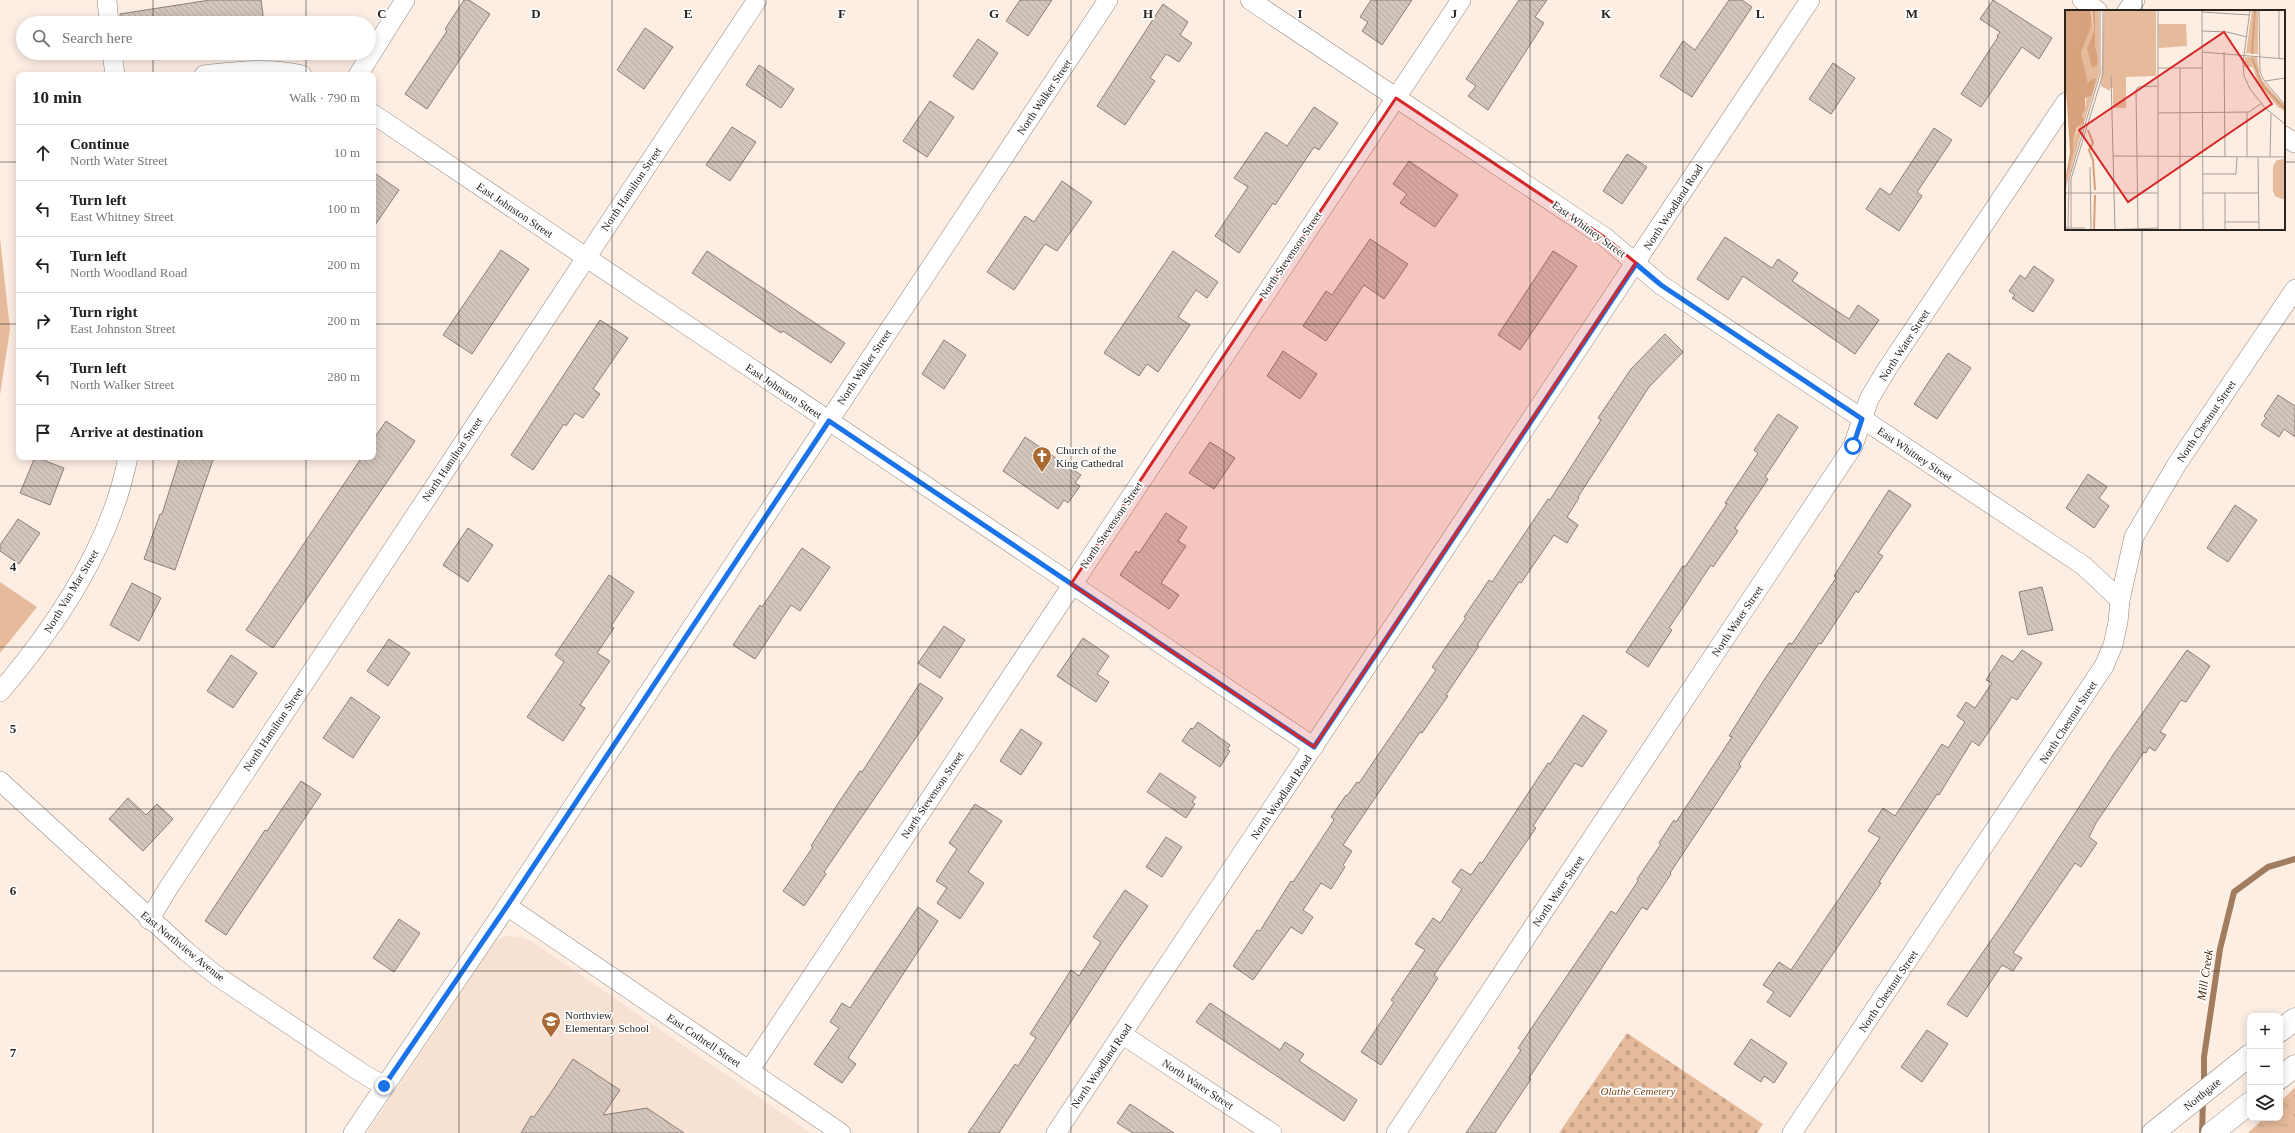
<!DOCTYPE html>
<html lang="en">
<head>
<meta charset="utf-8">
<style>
	:root { --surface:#fff; --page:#f6f6f6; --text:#222; --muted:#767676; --line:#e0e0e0 }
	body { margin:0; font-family:"Times New Roman",serif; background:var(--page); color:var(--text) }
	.controls { position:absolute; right:12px; bottom:12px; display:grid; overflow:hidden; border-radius:8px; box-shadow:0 2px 10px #0003 }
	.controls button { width:36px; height:36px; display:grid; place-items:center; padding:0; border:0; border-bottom:1px solid var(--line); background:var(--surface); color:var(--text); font:20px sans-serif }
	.stop { position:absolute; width:12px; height:12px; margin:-9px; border:3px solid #1a73e8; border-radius:50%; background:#fff }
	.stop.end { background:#1a73e8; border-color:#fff; box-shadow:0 1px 4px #0008 }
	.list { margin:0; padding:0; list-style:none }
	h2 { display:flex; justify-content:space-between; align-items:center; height:52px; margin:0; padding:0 16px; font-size:17px }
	h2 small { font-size:13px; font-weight:400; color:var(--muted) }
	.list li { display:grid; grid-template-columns:26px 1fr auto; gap:12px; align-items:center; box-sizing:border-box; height:56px; padding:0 16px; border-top:1px solid var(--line) }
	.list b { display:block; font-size:15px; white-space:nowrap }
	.list p { margin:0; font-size:13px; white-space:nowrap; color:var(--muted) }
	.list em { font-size:13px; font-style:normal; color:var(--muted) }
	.icon { flex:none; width:22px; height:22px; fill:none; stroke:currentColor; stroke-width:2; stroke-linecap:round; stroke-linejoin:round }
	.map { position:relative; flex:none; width:2295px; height:1133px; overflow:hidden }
	.search { position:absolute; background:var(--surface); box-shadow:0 2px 10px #0003; left:16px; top:16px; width:360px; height:44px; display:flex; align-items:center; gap:10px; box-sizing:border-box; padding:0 14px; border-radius:22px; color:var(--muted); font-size:15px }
	.panel { position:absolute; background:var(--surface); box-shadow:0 2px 10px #0003; left:16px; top:72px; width:360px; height:388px; border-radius:8px }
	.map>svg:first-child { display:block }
	.built { fill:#f6e1d2 }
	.grass { fill:url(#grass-tufts) }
	.cemetery { fill:url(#cemetery-stones) }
	.park { fill:#e6bb9c }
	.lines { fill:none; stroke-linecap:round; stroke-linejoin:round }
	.stream { stroke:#a27c5f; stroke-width:6 }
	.building { fill:url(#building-back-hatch); stroke:#8c7f76 }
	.street-casing { stroke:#94877d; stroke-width:20 }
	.secondary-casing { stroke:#94877d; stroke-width:23 }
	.street { stroke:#fff; stroke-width:19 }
	.secondary { stroke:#fff; stroke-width:22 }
	.route { stroke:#1a73e8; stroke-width:5 }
	.marked { fill:#d62828; fill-opacity:0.2; stroke:#d62828; stroke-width:3; stroke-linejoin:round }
	.grid { fill:none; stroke:#292420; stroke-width:1; stroke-opacity:0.55 }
	.labels { text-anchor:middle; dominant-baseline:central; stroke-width:3.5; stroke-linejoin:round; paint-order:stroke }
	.street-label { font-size:11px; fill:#292420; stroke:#fff }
	.poi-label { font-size:11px; fill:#292420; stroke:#fff; text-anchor:start }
	.park-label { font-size:11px; font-style:italic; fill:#7c491d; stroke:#fff }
	.water-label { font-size:12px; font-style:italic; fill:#472505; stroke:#fff }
	.inset-river { fill:none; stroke:#d6a17a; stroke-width:2 }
	.inset-road { fill:none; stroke:#a89d96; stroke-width:1 }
	.view { fill:#d62828; fill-opacity:0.15; stroke:#d62828; stroke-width:2 }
	.inset-edge { fill:none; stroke:#292420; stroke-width:2 }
	.grid-label { font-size:13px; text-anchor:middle; font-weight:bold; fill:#292420; stroke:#fff; stroke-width:3.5; stroke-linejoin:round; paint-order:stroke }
</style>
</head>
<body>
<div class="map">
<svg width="2295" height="1133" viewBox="0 0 2295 1133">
	<defs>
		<pattern id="grass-tufts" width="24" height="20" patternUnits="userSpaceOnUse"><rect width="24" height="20" fill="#e6bb9c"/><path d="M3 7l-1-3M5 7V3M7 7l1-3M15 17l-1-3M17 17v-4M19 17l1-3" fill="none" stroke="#c5a186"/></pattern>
		<pattern id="cemetery-stones" width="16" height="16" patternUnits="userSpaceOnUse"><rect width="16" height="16" fill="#e6bb9c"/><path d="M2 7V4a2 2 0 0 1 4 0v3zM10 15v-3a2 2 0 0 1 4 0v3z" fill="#c5a186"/></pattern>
		<pattern id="building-back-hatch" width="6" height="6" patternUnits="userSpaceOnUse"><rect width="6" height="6" fill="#d3c5bb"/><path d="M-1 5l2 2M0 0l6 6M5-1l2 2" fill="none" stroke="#b5a9a0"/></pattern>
	</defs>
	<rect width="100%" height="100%" fill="#fdeee4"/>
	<polygon class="built" points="505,936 520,937 531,941 811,1133 367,1133 495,942"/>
	<polygon class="grass" points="2295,1087 2295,1133 2248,1133 2264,1118 2280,1118 2280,1102"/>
	<polygon class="cemetery" points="1627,1033 1763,1124 1757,1133 1559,1133"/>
	<g class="park">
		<polygon points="0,238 10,329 0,395"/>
		<polygon points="0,582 37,607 0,653"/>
	</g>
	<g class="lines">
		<g class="stream">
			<polyline points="2204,1085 2204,1057 2220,949 2234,892 2268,867 2295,859"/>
			<polyline points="2202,1133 2203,1100"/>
		</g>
	</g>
	<g class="building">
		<polygon points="210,0 261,0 264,22 121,23 120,14"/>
		<polygon points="464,0 469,0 490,14 427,109 405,94 447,31 445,29"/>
		<polygon points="1020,0 1052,0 1028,36 1006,21"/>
		<polygon points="1371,0 1412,0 1382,45 1362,31 1368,22 1360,17"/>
		<polygon points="1519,0 1547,0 1535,17 1544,23 1488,110 1468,96 1476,86 1466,79"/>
		<polygon points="1729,0 1742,0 1752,7 1692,97 1660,76 1683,41 1695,50"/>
		<polygon points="1993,0 2052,38 2039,59 2022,47 1981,107 1961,94 1998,37 1997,36 2000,32 1980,19"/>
		<polygon points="1163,4 1188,22 1180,35 1192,43 1179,62 1166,54 1150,78 1155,81 1125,125 1097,106"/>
		<polygon points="645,28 673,47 644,89 617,70"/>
		<polygon points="978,39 998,53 973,90 953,76"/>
		<polygon points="1833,63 1855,78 1831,114 1809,99"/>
		<polygon points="759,65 794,89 781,108 746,85"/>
		<polygon points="930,101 954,117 927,157 903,141"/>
		<polygon points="1314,107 1338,123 1319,150 1314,147 1275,205 1273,203 1239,253 1215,236 1248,187 1234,178 1266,132 1287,146"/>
		<polygon points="732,127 756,142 730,181 706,165"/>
		<polygon points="1934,128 1952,140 1917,192 1922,196 1899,231 1866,209 1880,188 1890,195"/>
		<polygon points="1627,154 1647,167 1622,204 1603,191"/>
		<polygon points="1409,161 1458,195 1435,227 1400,203 1407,194 1393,184"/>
		<polygon points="373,172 399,190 373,228"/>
		<polygon points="1062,181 1092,202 1057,251 1045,244 1014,290 987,272 1025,216 1034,222"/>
		<polygon points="1725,237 1772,268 1778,259 1798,273 1792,281 1849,319 1858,305 1879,320 1855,354 1743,276 1728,300 1697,279"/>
		<polygon points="1370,239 1408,264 1384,299 1364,285 1326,341 1303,326 1326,291 1332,295"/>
		<polygon points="501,250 529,269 472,354 443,335"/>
		<polygon points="707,251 845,343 831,363 783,331 781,333 692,273"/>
		<polygon points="1173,251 1218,282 1207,298 1196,290 1178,317 1190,325 1158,372 1147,364 1139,376 1104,353"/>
		<polygon points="1553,251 1577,266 1520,350 1498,335"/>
		<polygon points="2034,266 2054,280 2033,312 2012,298 2015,295 2009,291 2020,275 2025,279"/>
		<polygon points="600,320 628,338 593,389 600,394 583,418 575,413 566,426 564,424 533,470 511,455"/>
		<polygon points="1665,334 1683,352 1649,387 1578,497 1579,498 1567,517 1578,525 1567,543 1554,535 1521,583 1519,582 1477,645 1479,646 1446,695 1448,696 1422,733 1420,732 1343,845 1352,851 1343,865 1345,867 1331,889 1321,883 1303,910 1313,917 1302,934 1291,927 1253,980 1233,966 1257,930 1260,931 1291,881 1293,882 1334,820 1331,817 1346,795 1347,796 1357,782 1359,783 1436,670 1432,667 1466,618 1464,617 1489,580 1492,582 1548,499 1550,500 1601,420 1598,418 1631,369"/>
		<polygon points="944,340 966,355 944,389 922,374"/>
		<polygon points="1283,351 1317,374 1300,399 1267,376"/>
		<polygon points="1948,353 1971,368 1937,419 1914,404"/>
		<polygon points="2278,395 2295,406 2295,437 2284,429 2279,437 2261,425 2266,418 2264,416"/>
		<polygon points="1778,414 1798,427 1765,477 1768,479 1735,528 1738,531 1713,567 1711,565 1669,628 1672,630 1648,667 1626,652 1683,566 1685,567 1727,504 1725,503 1758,453 1754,450"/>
		<polygon points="386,421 415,441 273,648 246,630 362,457 373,457 373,440"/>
		<polygon points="1025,437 1081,475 1075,483 1080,486 1068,503 1064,500 1058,509 1003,471"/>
		<polygon points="1210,442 1235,458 1214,489 1189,473"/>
		<polygon points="35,457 64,468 50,505 20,493"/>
		<polygon points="180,457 214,457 175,570 144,559 160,514 162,514"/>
		<polygon points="2088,474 2107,487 2099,498 2109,506 2094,528 2066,508"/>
		<polygon points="1889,490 1911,505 1878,553 1883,556 1858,593 1856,591 1821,644 1819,643 1739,764 1741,766 1670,873 1671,874 1647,910 1642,907 1529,1078 1531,1079 1495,1133 1466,1133 1521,1050 1518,1048 1611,911 1616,914 1638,881 1637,879 1661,844 1659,843 1674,820 1676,822 1732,737 1729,736 1764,680 1789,643 1792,644 1836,578 1834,576"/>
		<polygon points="2235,505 2257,520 2228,562 2207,548"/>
		<polygon points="1166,513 1187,527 1178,541 1186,546 1161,583 1179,595 1169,609 1120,575 1136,551 1139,553"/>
		<polygon points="18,519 40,533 19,564 0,551 0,545"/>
		<polygon points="468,528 493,545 468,582 443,565"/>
		<polygon points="802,548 830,567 800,611 791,605 755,659 733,645 760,605 762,607"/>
		<polygon points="609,575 634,592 611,626 614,628 597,653 610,661 580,705 585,708 563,741 527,717 564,662 555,655"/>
		<polygon points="132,583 161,598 139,641 110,625"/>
		<polygon points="2042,587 2053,630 2028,635 2019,592"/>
		<polygon points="944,626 965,640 940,678 918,663"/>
		<polygon points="1083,638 1109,656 1097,674 1109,682 1096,702 1057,676"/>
		<polygon points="389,639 410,653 388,686 367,671"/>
		<polygon points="2022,650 2042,663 2017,700 2012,697 1979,746 1972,741 1939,795 1937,794 1879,882 1881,883 1790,1017 1767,1002 1774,992 1763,985 1779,962 1791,970 1880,838 1868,831 1883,808 1895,816 1942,744 1948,748 1965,722 1957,716 1966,702 1975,708 1992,683 1986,680 2002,655 2013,662"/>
		<polygon points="2187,650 2210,666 2186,702 2181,700 2160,732 2166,735 2155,751 2149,747 2146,753 2144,752 2096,823 2089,837 2097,843 2081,867 2075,863 2013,953 2022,958 2013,971 2002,965 1967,1017 1947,1004 2008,916 2113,755"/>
		<polygon points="231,655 257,673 233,708 207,691"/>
		<polygon points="920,683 943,698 824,872 826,874 804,906 783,891 813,847 811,846 839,802 860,771 862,772"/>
		<polygon points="351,697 380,717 353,758 323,738"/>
		<polygon points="1583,715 1607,731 1582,767 1575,763 1533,826 1536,828 1434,975 1438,978 1381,1065 1361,1052 1394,1002 1391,1000 1425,950 1415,944 1433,918 1440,923 1462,889 1452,882 1461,869 1471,875 1480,862 1482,863 1548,763 1550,764"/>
		<polygon points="1198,722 1230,745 1227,750 1230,751 1220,767 1182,741 1191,728 1193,729"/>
		<polygon points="1021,729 1042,743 1021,775 1000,761"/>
		<polygon points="1160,773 1196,797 1192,802 1195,804 1186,818 1147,792"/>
		<polygon points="301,781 321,794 226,935 205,921 265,830 267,831"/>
		<polygon points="128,798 146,815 157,804 173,819 143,851 109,819"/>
		<polygon points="975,804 1002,821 968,872 984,883 960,919 937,903 947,888 936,881 957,849 949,843"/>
		<polygon points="1166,837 1182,847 1162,877 1146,867"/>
		<polygon points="1125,890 1148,906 1116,952 999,1133 968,1133 1015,1064 1018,1066 1036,1038 1030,1034 1071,970 1079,976 1101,942 1093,937"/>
		<polygon points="918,907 938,921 848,1058 856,1064 842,1083 814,1064 839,1028 830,1022 842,1003 850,1008"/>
		<polygon points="399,919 420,933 394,972 373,958"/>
		<polygon points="1210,1003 1280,1050 1285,1042 1304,1054 1299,1061 1357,1100 1344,1121 1196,1022"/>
		<polygon points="1927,1030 1948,1044 1922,1082 1901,1067"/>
		<polygon points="1751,1039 1787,1063 1774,1083 1764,1076 1761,1082 1734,1064"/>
		<polygon points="573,1059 620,1090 603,1115 647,1108 684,1133 521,1133 531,1116 534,1117 550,1094"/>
		<polygon points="1130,1104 1174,1133 1133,1133 1117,1123"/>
	</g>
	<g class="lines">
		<g class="street-casing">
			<g id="street">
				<polyline points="107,0 109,23"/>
				<polyline points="1250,0 1606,238 1661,285 2084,566 2120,600"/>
				<polyline points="2082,0 2098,11"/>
				<polyline points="2127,11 2135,0"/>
				<polyline points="112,53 115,75"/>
				<path d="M204 75C237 71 270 67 302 75"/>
				<polyline points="358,75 405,0"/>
				<polyline points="373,114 1314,747"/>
				<polyline points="2284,136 2295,143"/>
				<path d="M0 692C57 625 111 545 128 457"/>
				<polyline points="0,781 187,952 217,976 362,1073 384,1086"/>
				<polyline points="507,906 841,1133"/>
				<polyline points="149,920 169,887 757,0"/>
				<polyline points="1123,1035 1272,1133"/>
				<polyline points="749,1071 1461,0"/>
				<polyline points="353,1133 507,906 1108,0"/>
				<polyline points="1056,1133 1810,0"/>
				<polyline points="1396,1133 1853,446 1869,399 1887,369 2066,102"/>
				<polyline points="1792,1133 2104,666 2113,645 2118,622 2120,600 2134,537 2177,464 2295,289"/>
			</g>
		</g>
		<g class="secondary-casing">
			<g id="secondary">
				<polyline points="2280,1031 2295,1019"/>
				<polyline points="2280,1078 2295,1066"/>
				<polyline points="2153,1133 2250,1055"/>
				<polyline points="2212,1133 2250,1103"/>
			</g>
		</g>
		<use href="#street" class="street"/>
		<use href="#secondary" class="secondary"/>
	</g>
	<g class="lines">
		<polyline class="route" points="384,1086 507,906 829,421 1314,747 1636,264 1661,285 1862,419 1853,446"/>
	</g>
	<path class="marked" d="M1396 98 1606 238 1636 263 1314 747 1071 584Z"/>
	<path class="grid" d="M153 0V23M306 0V23M459 0V1133M612 0V1133M765 0V1133M918 0V1133M1071 0V1133M1224 0V1133M1377 0V1133M1530 0V1133M1683 0V1133M1836 0V1133M1989 0V1133M2142 0V11M153 53V75M306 53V75M0 162H19M373 162H2066M2284 162H2295M2142 229V1133M0 324H19M373 324H2295M153 457V1133M306 457V1133M0 486H2295M0 647H2295M0 809H2295M0 971H2295"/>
	<defs>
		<g id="church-pin" transform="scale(1)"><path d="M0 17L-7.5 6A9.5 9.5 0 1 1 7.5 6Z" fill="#aa6933" stroke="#fff"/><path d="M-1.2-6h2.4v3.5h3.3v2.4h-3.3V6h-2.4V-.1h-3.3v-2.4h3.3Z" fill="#fff"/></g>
		<g id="school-pin" transform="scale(1)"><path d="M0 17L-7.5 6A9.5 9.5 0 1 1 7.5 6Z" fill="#aa6933" stroke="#fff"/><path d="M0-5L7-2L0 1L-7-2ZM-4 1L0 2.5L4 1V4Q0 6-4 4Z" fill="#fff"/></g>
	</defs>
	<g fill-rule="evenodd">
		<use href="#church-pin" x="1042" y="456"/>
		<use href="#school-pin" x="551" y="1021"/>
	</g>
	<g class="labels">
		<g class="street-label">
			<text transform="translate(1044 97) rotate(-56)">North Walker Street</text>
			<text transform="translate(631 189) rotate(-56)">North Hamilton Street</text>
			<text transform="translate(1673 207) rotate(-57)">North Woodland Road</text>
			<text transform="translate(515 210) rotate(34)">East Johnston Street</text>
			<text transform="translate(1589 229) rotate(36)">East Whitney Street</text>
			<text transform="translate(1290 255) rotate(-56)">North Stevenson Street</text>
			<text transform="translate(1904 345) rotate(-57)">North Water Street</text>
			<text transform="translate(864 367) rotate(-56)">North Walker Street</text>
			<text transform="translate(784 391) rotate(34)">East Johnston Street</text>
			<text transform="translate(2206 421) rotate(-56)">North Chestnut Street</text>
			<text transform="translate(1915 454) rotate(34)">East Whitney Street</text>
			<text transform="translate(452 459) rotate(-56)">North Hamilton Street</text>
			<text transform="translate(1111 525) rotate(-56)">North Stevenson Street</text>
			<text transform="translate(71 591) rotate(-59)">North Van Mar Street</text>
			<text transform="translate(1737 621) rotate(-56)">North Water Street</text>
			<text transform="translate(2068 722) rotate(-57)">North Chestnut Street</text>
			<text transform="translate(273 729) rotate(-56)">North Hamilton Street</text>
			<text transform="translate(932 795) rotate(-56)">North Stevenson Street</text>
			<text transform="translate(1281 797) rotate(-56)">North Woodland Road</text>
			<text transform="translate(1558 891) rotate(-56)">North Water Street</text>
			<text transform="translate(183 946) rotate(39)">East Northview Avenue</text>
			<text transform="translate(1888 991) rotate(-56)">North Chestnut Street</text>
			<text transform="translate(704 1040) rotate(34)">East Cothrell Street</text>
			<text transform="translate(1101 1066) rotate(-56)">North Woodland Road</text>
			<text transform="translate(1198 1084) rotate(33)">North Water Street</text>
			<text transform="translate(2202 1094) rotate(-39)">Northgate</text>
		</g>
		<g class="poi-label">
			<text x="1056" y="450">Church of the<tspan x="1056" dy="13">King Cathedral</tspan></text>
			<text x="565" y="1015">Northview<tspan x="565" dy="13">Elementary School</tspan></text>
		</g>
		<g class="park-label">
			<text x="1638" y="1091">Olathe Cemetery</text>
		</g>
		<g class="water-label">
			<text transform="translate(2205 975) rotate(-81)">Mill Creek</text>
		</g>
	</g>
	<g transform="translate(2065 10)">
		<rect width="220" height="220" fill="#fdeee4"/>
		<path d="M26 0 29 20 22 38 33 48 30 34V0H34V64L20 110 17 105 20 100 23 74 16 43 26 18ZM39 0H43L45 81 36 76ZM17 110 19 113 0 181 1 165 8 144V130Z" fill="#e6bb9c"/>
		<path d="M0 0H26V18L16 43 23 73 28 68 31 69 27 85 20 88V100L17 105 20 110 12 118 8 130V144L0 172 5 142 0 65ZM27 0H30V34L33 48 32 56 27 58 22 38 29 20Z" fill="#d8a37c"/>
		<path d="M43 0H91V66L61 67V98H48V78H45L44 74Z" fill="#e6bb9c"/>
		<path d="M187 0H193V44L181 43ZM93 14H121L122 36 94 38ZM180 47H192L195 68 220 96V101L213 97 193 73 188 57H179ZM220 149V188L217 189 210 186 208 181V156L212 150Z" fill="#e6bb9c"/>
		<path class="inset-river" d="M17 0V31L7 76 13 105 19 114M187 44 190 0M187 48 198 76 220 99M23 120 28 133 24 140 28 150 30 180M29 220 30 185"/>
		<path class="inset-road" d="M93 0V220M137 0 138 220M185 0 178 53 179 66 185 79 200 98 220 114M194 0 195 61 198 69 220 95M137 2 185 5M137 21 162 22 182 27M137 42 220 49M159 42 160 147M214 48V0M93 58H137M115 58V220M46 66 50 220M200 71 220 68M182 102V147M93 103 184 102 197 93M48 146 220 147M193 147 194 220M205 147 206 104M25 157 26 220M138 164H171L172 147M0 183H93M138 183H193M160 183V220M160 212H194M0 218H20M3 220 4 169 35 64V0M6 220V169L38 64V0M38 220 93 218M73 220 71 80 73 77 92 76"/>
		<path class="view" d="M159 22 207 94 63 192 14 120Z"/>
		<rect width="220" height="220" class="inset-edge"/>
	</g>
	<g class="grid-label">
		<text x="382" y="18">C</text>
		<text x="536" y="18">D</text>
		<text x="688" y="18">E</text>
		<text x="842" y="18">F</text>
		<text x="994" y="18">G</text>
		<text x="1148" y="18">H</text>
		<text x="1300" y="18">I</text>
		<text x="1454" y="18">J</text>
		<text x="1606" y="18">K</text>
		<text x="1760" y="18">L</text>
		<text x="1912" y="18">M</text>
		<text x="13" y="571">4</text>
		<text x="13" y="733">5</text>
		<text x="13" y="895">6</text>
		<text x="13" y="1057">7</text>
	</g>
</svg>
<div class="controls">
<button>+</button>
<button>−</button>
<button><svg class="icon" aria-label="layers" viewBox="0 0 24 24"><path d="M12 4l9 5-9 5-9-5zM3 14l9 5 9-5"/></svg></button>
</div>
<div class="stop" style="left:1853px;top:446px"></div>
<div class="stop end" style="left:384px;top:1086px"></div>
<div class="search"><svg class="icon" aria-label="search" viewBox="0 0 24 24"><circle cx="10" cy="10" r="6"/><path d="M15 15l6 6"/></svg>Search here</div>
<section class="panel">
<h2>10 min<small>Walk · 790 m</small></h2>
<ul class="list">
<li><svg class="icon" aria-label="ahead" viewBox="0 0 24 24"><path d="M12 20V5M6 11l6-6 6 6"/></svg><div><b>Continue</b><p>North Water Street</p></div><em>10 m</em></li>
<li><svg class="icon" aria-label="left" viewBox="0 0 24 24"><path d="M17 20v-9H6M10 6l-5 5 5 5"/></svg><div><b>Turn left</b><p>East Whitney Street</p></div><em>100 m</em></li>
<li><svg class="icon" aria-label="left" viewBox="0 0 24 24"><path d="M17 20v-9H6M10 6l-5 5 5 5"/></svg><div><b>Turn left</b><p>North Woodland Road</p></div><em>200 m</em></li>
<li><svg class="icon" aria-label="right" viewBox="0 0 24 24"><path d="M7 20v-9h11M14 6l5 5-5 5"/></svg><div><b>Turn right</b><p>East Johnston Street</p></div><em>200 m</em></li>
<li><svg class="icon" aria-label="left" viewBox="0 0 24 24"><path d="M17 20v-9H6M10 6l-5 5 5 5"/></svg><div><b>Turn left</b><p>North Walker Street</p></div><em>280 m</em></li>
<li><svg class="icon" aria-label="arrive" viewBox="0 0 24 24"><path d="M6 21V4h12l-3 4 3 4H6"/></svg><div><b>Arrive at destination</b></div></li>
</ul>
</section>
</div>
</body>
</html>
